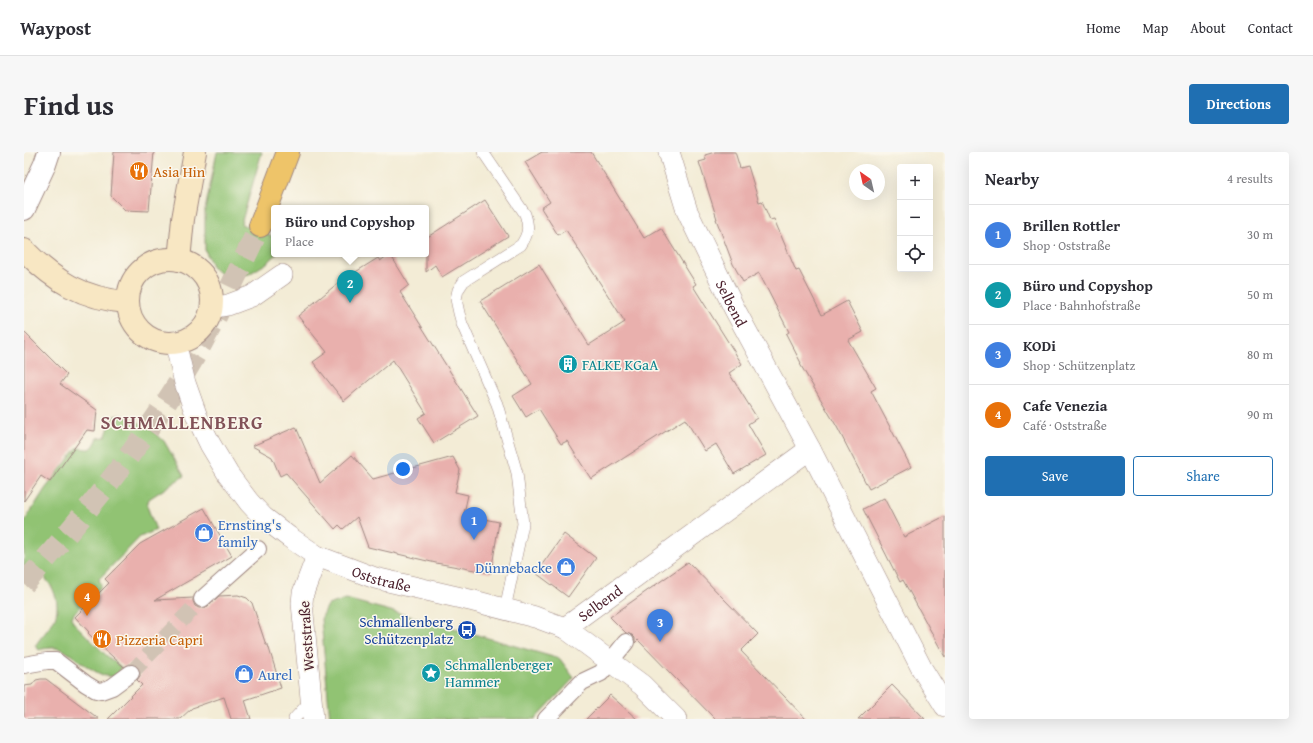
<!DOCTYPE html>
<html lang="en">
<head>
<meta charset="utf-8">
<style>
	:root { --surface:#fff; --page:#f7f7f7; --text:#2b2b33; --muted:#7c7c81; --line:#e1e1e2; --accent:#1f6fb2 }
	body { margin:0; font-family:"Gentium Book Plus",serif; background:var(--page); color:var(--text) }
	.controls { position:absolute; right:12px; top:12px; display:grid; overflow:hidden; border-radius:4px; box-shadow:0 4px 16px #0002 }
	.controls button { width:36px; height:36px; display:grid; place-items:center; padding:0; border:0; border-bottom:1px solid var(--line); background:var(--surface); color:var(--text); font:20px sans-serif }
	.compass { position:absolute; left:825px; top:12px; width:36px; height:36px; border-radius:50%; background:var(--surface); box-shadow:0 4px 16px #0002; rotate:326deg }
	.you { position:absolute; left:379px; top:317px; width:14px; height:14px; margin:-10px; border:3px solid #fff; border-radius:50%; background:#1a73e8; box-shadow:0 0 0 6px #1a73e833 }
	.badge { display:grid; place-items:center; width:26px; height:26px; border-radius:50%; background:var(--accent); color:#fff; font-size:13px; font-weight:700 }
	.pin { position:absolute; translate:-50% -33px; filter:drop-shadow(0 1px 2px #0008) }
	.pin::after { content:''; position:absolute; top:21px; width:14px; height:12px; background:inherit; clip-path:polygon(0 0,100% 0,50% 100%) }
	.popup { position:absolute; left:247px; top:53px; width:158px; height:52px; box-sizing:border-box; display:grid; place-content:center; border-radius:4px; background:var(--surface); filter:drop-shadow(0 1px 3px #0005); font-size:13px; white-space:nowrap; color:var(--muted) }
	.popup b { font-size:15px; color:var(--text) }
	.popup::after { content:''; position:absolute; left:50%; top:100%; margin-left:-8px; border:8px solid transparent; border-top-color:var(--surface) }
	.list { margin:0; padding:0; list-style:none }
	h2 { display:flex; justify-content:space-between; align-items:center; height:52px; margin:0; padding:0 16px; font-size:17px }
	h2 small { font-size:13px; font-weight:400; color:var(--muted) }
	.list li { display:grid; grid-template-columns:26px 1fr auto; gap:12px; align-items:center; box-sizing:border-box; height:60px; padding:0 16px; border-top:1px solid var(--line) }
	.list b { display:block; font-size:15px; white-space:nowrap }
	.list p { margin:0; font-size:13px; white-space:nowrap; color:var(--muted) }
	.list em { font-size:13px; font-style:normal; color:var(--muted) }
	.actions { display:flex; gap:8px; padding:12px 16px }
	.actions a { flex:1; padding:9px 0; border:1px solid var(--accent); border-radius:4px; text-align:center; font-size:14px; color:var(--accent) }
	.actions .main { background:var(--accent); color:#fff }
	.icon { flex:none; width:22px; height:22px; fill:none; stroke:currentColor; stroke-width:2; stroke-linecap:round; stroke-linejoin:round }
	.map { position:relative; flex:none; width:921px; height:567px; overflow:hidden; border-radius:4px }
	header { display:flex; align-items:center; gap:24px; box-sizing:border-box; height:56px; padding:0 20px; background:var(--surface); border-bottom:1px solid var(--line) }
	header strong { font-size:19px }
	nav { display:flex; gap:22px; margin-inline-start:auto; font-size:14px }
	.intro { display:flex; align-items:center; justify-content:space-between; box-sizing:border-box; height:96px; padding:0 24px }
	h1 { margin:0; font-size:28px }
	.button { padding:10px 18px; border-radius:4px; background:var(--accent); color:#fff; font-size:14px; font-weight:700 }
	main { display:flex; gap:24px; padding:0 24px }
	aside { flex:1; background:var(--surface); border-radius:4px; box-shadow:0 4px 16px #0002 }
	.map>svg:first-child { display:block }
	.green { fill:#91c373; stroke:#6e714f }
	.building { fill:#e9b0ad }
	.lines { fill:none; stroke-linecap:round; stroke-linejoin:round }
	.pedestrian-tunnel { stroke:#d1c3b4; stroke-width:16; stroke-dasharray:16 8; stroke-linecap:butt }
	.primary-tunnel { stroke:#d1c3b4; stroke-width:22; stroke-dasharray:22 11; stroke-linecap:butt }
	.service-casing { stroke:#9e8680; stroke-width:12 }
	.pedestrian-casing { stroke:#9e8680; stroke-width:18 }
	.minor-casing { stroke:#9e8680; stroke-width:22 }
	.tertiary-casing { stroke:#9e8680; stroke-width:24 }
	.secondary-casing { stroke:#9e8680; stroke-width:24 }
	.primary-casing { stroke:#9e8680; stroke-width:24 }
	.service { stroke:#fff; stroke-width:11 }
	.pedestrian { stroke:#fff; stroke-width:16 }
	.minor { stroke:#fff; stroke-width:21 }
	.tertiary { stroke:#fff; stroke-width:22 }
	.secondary { stroke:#f8e7c3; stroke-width:22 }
	.primary { stroke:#eec469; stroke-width:22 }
	.labels { text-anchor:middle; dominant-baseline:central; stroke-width:3; stroke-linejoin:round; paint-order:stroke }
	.food-label { font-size:15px; fill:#c56008; stroke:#fbf7ec; text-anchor:start }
	.street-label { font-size:15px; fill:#4a1f2b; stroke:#fbf7ec }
	.culture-label { font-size:15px; fill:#0d838f; stroke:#fbf7ec; text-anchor:start }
	.shop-label { font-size:15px; fill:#366cbe; stroke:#fbf7ec; text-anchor:start }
	.transit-label { font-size:15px; fill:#164399; stroke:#fbf7ec; text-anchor:end }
	.district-label { font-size:19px; font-weight:bold; letter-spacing:1px; fill:#825258; stroke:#fbf7ec }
</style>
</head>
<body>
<header>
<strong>Waypost</strong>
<nav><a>Home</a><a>Map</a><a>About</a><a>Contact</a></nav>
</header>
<div class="intro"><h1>Find us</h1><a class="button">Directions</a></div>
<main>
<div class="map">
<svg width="921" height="567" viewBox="0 0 921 567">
	<rect width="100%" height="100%" fill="#fbf7ec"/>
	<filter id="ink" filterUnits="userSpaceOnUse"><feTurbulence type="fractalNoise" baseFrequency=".025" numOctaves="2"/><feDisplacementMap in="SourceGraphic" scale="8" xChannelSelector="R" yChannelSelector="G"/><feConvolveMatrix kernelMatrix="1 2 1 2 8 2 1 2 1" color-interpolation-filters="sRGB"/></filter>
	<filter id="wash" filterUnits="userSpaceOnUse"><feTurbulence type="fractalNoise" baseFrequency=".012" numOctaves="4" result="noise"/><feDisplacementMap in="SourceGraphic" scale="16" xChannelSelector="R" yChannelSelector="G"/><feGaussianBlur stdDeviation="0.9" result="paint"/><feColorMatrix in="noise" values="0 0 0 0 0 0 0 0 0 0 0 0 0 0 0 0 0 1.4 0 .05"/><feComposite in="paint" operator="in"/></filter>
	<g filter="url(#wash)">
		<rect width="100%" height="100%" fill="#f3ecd6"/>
		<g class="green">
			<polygon points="193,0 238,0 217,72 250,85 250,102 253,102 243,111 225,122 201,125 189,116 181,98 181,58"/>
			<path d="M96 263 123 274 140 289 160 324 125 347 124 350 123 354 132 378 116 385 75 427 77 432 76 436 51 460 48 465 49 470 82 503 97 515C90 543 49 501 37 497 31 495 21 496 15 498L11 494C17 484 26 477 31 466 39 445 22 418 0 414V370L21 337 53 296C67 297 67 300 74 286L81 285C85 278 85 270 90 264Z"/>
			<polygon points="322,447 426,475 536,507 550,526 511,567 306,567 297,467 304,453"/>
		</g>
		<g id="blocks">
			<g class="building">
				<polygon points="90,0 130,0 125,59 101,58 87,44"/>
				<polygon points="518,0 567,0 620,86 637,76 672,132 669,134 718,212 705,221 733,266 724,272 742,303 710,322 692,292 681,299 661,267 567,327 543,289 537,292 515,257 502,265 489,244 508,232 456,149 515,112 565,193 601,170 542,78 534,83 517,56 526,50 501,10"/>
				<polygon points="691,0 711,0 716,16 724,14 735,50 738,49 746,68 750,67 772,119 775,118 798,163 823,149 839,180 824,188 852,236 847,239 887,315 845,337 813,275 776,212 777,211 762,182 765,180 735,121 719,130 709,112 692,67 693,67 675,10 682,8 681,3"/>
				<polygon points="461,48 484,84 418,125 411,113 402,120 402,86"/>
				<polygon points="366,102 385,133 376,140 454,264 410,291 394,266 402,261 369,208 320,249 289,210 303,200 274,164 314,131 354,106 356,109"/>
				<polygon points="0,180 43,223 36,232 73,258 71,279 63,278 26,330 17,324 0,349"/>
				<polygon points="272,275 296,331 328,303 349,327 429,305 436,318 431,340 444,343 440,361 460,365 460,367 475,370 467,421 412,411 344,395 333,365 319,377 315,373 311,377 262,321 256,324 248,305 228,294"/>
				<polygon points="860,346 880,385 921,364 921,505 879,428 876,430 839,357"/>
				<polygon points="180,356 208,404 131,448 169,446 169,449 171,454 175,456 180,456 184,454 195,444 214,443 223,446 228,451 242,493 244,493 257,536 221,548 227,567 207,567 200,545 168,556 156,567 84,567 118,533 113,528 116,524 116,520 114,515 110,512 106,512 100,515 78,495 64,481 65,480 51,465 85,431 81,427 116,392"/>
				<polygon points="540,382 572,406 544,445 512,421"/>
				<polygon points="664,410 734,482 717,499 782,567 691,567 614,488 611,491 611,486 608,483 602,481 586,465"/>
				<polygon points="17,527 22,527 75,567 0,567 0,534 8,533 12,528"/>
				<polygon points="868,533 901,567 834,567"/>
				<polygon points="586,543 613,567 562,567"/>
			</g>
		</g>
	</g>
	<g filter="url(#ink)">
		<use href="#blocks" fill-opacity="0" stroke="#9e8680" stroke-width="1"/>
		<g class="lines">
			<polyline class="pedestrian-tunnel" points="107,521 178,447"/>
			<path class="primary-tunnel" d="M0 432C62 362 122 288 169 207 194 164 214 119 236 74"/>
			<g class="service-casing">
				<g id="service">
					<path d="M459 0 501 62C505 75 505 81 497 93L440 129 434 138 432 147 435 161 438 172 473 252 493 321 499 372 481 457"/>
					<polyline points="270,567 287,548"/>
				</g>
			</g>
			<g class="pedestrian-casing">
				<g id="pedestrian">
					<polyline points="178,447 234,397"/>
					<polyline points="0,513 23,509 32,509 62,532 72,538 77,539 88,535 107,521"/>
					<polyline points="522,567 558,530 577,521 602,490"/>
				</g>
			</g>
			<g class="minor-casing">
				<g id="minor">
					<path id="s1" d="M645 0 663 59 710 156 786 297 898 517 921 554"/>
					<polyline points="187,156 204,153 228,144 258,123"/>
					<path id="s2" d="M151 190 161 231 173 265 186 292 204 322 225 350 239 365 265 385 293 404 351 426 450 449 511 465 541 476 618 533 652 567"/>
					<path id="s3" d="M541 476 786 297"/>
					<polyline points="289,567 278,451 279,441 293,404"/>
				</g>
			</g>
			<g class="tertiary-casing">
				<polyline id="tertiary" points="0,57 21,12 25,0"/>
			</g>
			<g class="secondary-casing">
				<g id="secondary">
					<path d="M0 98C30 129 60 147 103 150"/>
					<circle cx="146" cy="149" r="42"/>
					<polyline points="155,108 159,67 171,0"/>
				</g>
			</g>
			<g class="primary-casing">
				<polyline id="primary" points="236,74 264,0"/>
			</g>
			<use href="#service" class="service"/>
			<use href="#pedestrian" class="pedestrian"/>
			<use href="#minor" class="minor"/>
			<use href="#tertiary" class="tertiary"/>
			<use href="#secondary" class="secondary"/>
			<use href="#primary" class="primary"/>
		</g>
	</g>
	<defs>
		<g id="restaurant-disc" transform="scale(1)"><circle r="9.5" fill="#e8710a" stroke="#fbf7ec"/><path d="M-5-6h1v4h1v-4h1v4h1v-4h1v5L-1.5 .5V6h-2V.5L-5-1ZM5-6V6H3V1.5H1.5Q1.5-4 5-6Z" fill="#fff"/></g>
		<g id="building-disc" transform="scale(1)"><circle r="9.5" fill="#0f9aa8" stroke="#fbf7ec"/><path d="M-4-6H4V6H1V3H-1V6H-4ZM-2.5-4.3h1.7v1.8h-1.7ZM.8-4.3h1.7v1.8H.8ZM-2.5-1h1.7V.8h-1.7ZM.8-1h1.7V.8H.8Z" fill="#fff"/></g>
		<g id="shop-disc" transform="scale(1)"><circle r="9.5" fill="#3f7fe0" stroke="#fbf7ec"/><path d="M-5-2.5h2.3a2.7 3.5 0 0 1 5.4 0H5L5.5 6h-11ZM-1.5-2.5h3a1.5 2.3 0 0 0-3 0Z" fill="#fff"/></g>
		<g id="bus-disc" transform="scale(1)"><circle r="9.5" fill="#1a4fb4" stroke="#fbf7ec"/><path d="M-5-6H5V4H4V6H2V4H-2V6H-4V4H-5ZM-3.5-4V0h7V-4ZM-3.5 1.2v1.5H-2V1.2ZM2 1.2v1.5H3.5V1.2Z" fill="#fff"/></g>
		<g id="sight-disc" transform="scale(1)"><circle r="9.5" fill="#0f9aa8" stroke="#fbf7ec"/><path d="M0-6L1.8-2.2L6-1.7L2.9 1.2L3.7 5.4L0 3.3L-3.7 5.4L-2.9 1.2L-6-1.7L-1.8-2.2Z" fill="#fff"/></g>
	</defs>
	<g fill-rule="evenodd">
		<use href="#restaurant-disc" x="115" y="19"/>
		<use href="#building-disc" x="544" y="212"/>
		<use href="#shop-disc" x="180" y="381"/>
		<use href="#shop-disc" x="542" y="415"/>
		<use href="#bus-disc" x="443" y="478"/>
		<use href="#restaurant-disc" x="78" y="487"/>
		<use href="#sight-disc" x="407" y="521"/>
		<use href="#shop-disc" x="220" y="522"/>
	</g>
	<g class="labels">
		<g class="food-label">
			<text x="129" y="19">Asia Hin</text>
			<text x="92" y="487">Pizzeria Capri</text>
		</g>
		<g class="street-label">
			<text stroke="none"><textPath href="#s1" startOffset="164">Selbend</textPath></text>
			<text stroke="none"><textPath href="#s2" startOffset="334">Oststraße</textPath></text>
			<text stroke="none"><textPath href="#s3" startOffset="43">Selbend</textPath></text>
			<text transform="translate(282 484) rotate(-94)">Weststraße</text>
		</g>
		<g class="culture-label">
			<text x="558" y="212">FALKE KGaA</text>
			<text x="421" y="512">Schmallenberger<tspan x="421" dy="17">Hammer</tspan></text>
		</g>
		<g class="shop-label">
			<text x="194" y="372">Ernsting's<tspan x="194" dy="17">family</tspan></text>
			<text x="528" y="415" text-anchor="end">Dünnebacke</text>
			<text x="234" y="522">Aurel</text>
		</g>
		<g class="transit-label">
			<text x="429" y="469">Schmallenberg<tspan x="429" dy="17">Schützenplatz</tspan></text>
		</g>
		<g class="district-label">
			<text x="158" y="270">SCHMALLENBERG</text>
		</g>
	</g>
</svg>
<div class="controls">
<button>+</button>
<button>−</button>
<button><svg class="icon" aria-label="locate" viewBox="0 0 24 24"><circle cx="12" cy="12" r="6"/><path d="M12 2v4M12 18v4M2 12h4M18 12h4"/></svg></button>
</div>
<svg class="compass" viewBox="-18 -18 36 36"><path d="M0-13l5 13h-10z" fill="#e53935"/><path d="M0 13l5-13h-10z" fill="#7c7c81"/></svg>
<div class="you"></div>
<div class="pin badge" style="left:450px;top:388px;background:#3f7fe0">1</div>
<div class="pin badge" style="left:326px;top:151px;background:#0f9aa8">2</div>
<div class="popup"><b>Büro und Copyshop</b>Place</div>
<div class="pin badge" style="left:636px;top:490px;background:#3f7fe0">3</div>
<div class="pin badge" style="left:63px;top:464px;background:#e8710a">4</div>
</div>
<aside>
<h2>Nearby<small>4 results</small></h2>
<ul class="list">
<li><span class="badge" style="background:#3f7fe0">1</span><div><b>Brillen Rottler</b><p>Shop · Oststraße</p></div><em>30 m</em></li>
<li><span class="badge" style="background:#0f9aa8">2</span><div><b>Büro und Copyshop</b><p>Place · Bahnhofstraße</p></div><em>50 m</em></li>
<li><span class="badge" style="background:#3f7fe0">3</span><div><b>KODi</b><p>Shop · Schützenplatz</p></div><em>80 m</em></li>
<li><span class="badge" style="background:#e8710a">4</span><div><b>Cafe Venezia</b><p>Café · Oststraße</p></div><em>90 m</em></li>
</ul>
<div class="actions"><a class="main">Save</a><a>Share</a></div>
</aside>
</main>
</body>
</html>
